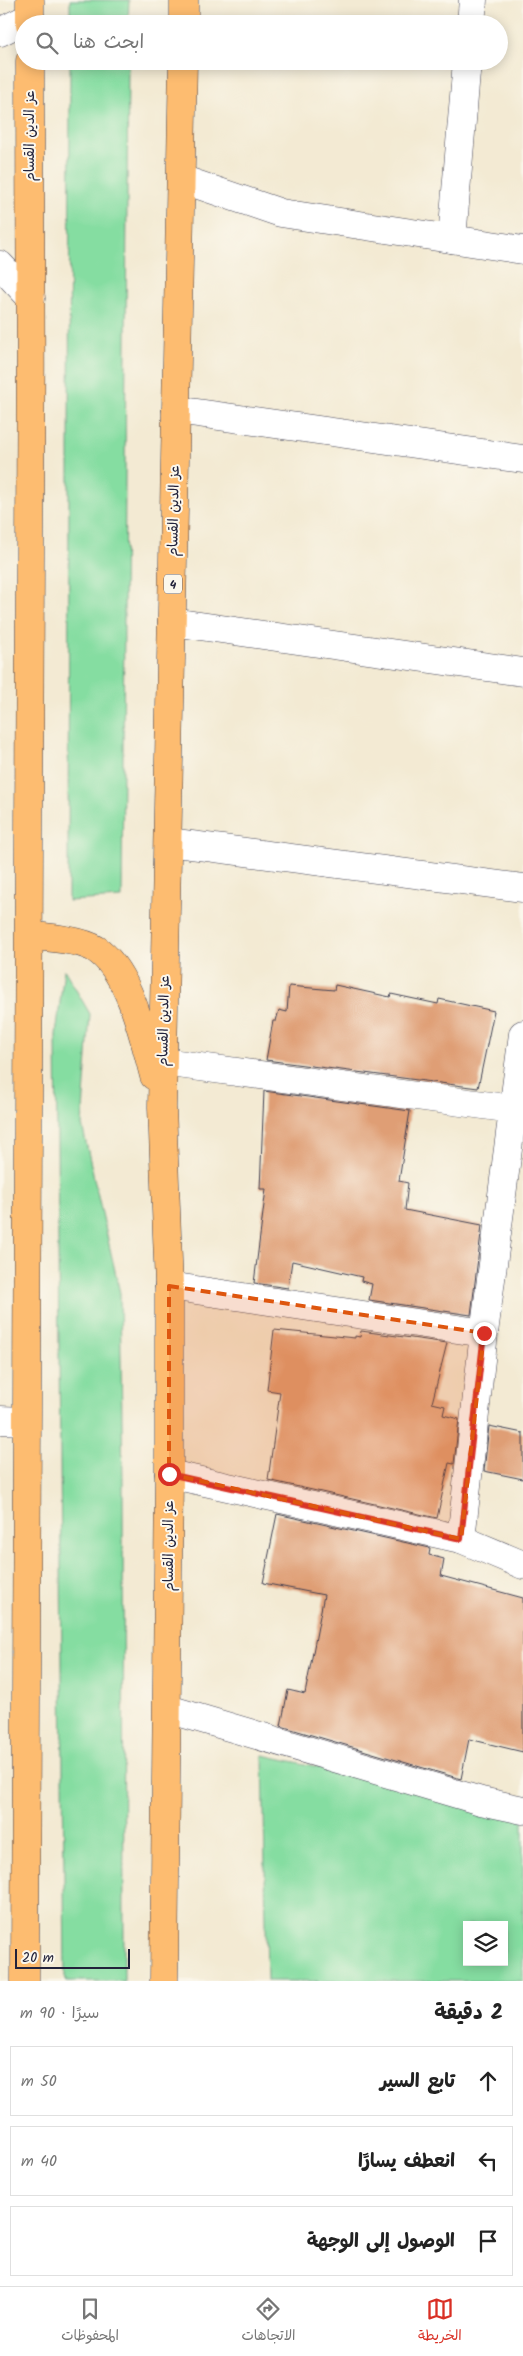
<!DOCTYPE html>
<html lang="ar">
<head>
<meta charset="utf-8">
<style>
	:root { --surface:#fff; --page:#f6f6f6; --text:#222; --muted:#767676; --line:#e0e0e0; --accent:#d93025 }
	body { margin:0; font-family:Kalam,"Playpen Sans Arabic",sans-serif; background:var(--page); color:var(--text); direction:rtl }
	.controls { position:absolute; right:15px; bottom:15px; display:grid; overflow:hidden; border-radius:0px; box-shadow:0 2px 12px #0003 }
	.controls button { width:45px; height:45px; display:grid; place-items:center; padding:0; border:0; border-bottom:1px solid var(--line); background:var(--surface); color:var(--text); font:25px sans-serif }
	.scale { position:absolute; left:15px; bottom:12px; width:115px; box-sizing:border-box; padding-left:5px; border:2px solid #22223b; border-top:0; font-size:14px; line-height:18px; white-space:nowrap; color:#22223b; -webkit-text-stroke:4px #fbf7ec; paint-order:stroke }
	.stop { position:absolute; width:15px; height:15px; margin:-11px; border:4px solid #d93025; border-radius:50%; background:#fff }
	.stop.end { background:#d93025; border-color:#fff; box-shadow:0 1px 5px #0008 }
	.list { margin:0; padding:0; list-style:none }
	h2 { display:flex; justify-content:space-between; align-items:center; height:65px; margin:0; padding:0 20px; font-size:21px }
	h2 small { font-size:16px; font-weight:400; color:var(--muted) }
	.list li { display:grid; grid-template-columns:32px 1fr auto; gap:15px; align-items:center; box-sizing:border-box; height:70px; margin:0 10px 10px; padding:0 10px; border:1px solid var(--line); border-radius:0px }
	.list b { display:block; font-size:19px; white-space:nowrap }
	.list em { font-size:16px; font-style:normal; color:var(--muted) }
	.icon { flex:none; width:28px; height:28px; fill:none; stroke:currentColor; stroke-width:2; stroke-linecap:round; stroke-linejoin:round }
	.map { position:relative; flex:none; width:523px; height:1981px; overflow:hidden; direction:ltr }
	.search { position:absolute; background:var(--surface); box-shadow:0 2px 12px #0003; left:15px; right:15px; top:15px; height:55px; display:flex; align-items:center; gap:12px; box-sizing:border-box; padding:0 18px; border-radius:28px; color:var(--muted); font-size:19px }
	.sheet { height:305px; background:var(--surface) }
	nav { display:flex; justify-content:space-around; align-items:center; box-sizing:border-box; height:70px; border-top:1px solid var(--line); background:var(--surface); font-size:14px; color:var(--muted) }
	nav a { display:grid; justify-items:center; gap:2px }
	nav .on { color:var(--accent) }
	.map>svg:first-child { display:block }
	.green { fill:#85dda1; stroke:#54806e; fill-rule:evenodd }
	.building { fill:#df9e75 }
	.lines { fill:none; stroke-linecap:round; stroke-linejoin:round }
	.minor-casing { stroke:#414052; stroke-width:29 }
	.trunk-casing { stroke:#414052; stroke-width:29 }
	.minor { stroke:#fff; stroke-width:28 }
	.trunk { stroke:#fdbc70; stroke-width:28 }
	.route { stroke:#d93025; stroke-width:6 }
	.marked { fill:#de560e; fill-opacity:0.2; stroke:#de560e; stroke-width:4; stroke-dasharray:10 6; stroke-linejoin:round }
	.labels { text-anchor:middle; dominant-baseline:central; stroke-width:4; stroke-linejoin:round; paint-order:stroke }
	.shield { fill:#fbf7ec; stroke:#636270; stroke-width:1 }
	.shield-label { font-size:12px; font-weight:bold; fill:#22223b }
	.street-label { font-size:14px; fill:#22223b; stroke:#fbf7ec }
</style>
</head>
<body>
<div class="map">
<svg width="523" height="1981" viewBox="0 0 523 1981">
	<rect width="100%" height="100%" fill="#fbf7ec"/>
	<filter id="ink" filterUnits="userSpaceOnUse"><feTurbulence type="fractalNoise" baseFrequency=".02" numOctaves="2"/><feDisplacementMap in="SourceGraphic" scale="10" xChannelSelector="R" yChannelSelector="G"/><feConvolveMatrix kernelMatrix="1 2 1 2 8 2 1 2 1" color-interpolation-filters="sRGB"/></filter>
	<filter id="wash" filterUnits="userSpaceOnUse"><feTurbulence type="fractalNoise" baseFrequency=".0096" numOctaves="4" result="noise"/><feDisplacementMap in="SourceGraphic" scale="20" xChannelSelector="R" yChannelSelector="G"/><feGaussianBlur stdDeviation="1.12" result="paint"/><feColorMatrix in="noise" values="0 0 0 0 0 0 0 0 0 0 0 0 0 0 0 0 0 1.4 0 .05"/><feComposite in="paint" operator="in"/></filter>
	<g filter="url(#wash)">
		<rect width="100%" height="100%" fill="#f3ead3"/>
		<g class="green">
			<polygon points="70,0 129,0 128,24 70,24"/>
			<polygon points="70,61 128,61 122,898 68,901"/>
			<polygon points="64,969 90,1014 82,1125 120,1293 123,1484 124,1981 65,1981 56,1035"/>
			<path d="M263 1755 523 1811V1981H267ZM467 1925H504V1962H467Z"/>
		</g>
		<g id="blocks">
			<g class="building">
				<polygon points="335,985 390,997 391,994 438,1004 439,999 494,1011 478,1088 266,1060 273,1021 276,1021 279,1010 287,1012 289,986 334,990"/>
				<polygon points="264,1091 410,1111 399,1181 408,1183 405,1210 482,1225 471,1315 369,1300 372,1284 361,1281 362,1277 292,1261 288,1288 254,1283 266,1189 260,1189"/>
				<polygon points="274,1330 355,1338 355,1336 360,1337 361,1331 447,1343 432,1403 445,1406 443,1415 459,1419 454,1464 449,1463 437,1518 268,1480 280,1392 267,1390"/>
				<polygon points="489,1426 523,1433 523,1479 484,1471"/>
				<polygon points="277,1514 430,1548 429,1555 444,1559 441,1576 523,1598 523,1752 469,1739 461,1779 281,1726 288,1690 305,1694 324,1595 263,1583"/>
			</g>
		</g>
	</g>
	<g filter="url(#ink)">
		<use href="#blocks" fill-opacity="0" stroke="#414052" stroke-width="1"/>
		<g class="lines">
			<g class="minor-casing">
				<g id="minor">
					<polyline points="471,24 473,0"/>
					<polyline points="0,32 30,17"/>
					<polyline points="181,179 281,213 523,250"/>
					<polyline points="452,239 467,61"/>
					<polyline points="0,265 31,298"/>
					<polyline points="176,410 523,459"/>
					<polyline points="172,622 523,672"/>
					<polyline points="168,842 523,888"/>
					<polyline points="163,1062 513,1109"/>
					<polyline points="169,1286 484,1333"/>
					<polyline points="0,1420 25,1421"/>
					<polyline points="169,1474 461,1539 523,1565"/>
					<polyline points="461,1539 484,1333 523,1034"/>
					<polyline points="168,1709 481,1801 523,1810"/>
				</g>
			</g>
			<g class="trunk-casing">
				<g id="trunk">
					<polyline points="30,0 30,24"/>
					<polyline points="184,24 184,0"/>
					<path d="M30 936C47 937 86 940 100 952 131 977 144 1039 154 1076"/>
					<path d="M25 1981C25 1341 33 701 30 61"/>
					<polyline points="164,1981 169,1474 169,1286 162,1107 183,61"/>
				</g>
			</g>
			<use href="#minor" class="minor"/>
			<use href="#trunk" class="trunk"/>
		</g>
	</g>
	<g class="lines" filter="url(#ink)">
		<polyline class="route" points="169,1474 461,1539 484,1333"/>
	</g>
	<path class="marked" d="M169 1286 484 1333 461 1539 169 1474Z"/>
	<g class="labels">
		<rect class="shield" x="164" y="574.5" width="18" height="19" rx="4"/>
		<g class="shield-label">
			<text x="173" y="584">4</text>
		</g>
		<g class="street-label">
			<text transform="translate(30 136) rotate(-90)">عز الدين القسام</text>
			<text transform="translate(174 511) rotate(-89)">عز الدين القسام</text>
			<text transform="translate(164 1021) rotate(-89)">عز الدين القسام</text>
			<text transform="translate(169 1546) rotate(-90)">عز الدين القسام</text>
		</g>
	</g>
</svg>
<div class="controls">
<button><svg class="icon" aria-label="layers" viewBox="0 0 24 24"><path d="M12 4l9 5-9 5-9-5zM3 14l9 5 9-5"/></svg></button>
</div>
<div class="scale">20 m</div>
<div class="stop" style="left:169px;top:1474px"></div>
<div class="stop end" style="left:484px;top:1333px"></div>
<div class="search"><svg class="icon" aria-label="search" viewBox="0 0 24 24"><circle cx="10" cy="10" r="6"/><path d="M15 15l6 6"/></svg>ابحث هنا</div>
</div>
<section class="sheet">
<h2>2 دقيقة<small>سيرًا · 90 m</small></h2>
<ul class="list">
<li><svg class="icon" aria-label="ahead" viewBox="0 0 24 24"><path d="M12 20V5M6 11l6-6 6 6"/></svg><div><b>تابع السير</b></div><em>50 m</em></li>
<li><svg class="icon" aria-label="left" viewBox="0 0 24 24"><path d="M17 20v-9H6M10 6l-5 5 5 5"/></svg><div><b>انعطف يسارًا</b></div><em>40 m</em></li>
<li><svg class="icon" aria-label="arrive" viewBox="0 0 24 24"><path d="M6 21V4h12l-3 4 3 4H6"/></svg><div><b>الوصول إلى الوجهة</b></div></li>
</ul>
</section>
<nav>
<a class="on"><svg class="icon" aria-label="map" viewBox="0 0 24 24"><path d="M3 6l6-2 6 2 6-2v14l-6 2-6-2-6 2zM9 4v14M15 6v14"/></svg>الخريطة</a>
<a><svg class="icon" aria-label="directions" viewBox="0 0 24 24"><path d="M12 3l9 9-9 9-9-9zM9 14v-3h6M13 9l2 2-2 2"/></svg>الاتجاهات</a>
<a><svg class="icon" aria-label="saved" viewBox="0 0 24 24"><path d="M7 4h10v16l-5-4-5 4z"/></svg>المحفوظات</a>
</nav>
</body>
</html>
